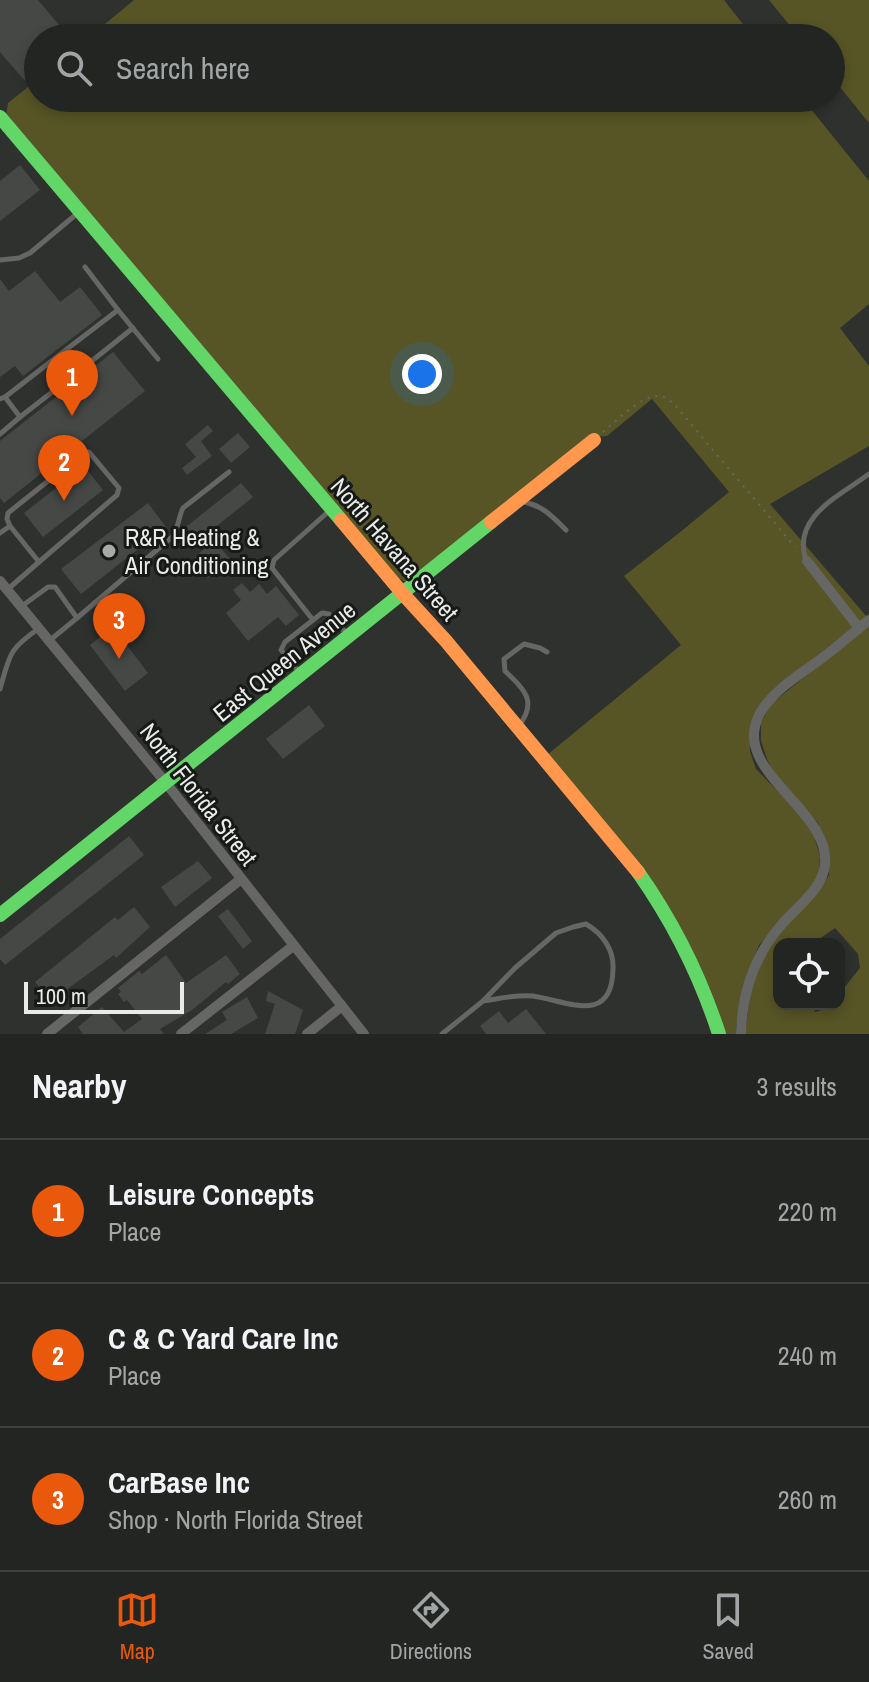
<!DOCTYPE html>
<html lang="en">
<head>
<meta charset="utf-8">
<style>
	:root { --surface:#222522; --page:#2a2d2a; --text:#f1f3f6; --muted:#a2a5a5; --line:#3f4240; --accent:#ea580c }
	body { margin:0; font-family:"Archivo Narrow",sans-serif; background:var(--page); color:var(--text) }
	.controls { position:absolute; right:24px; bottom:24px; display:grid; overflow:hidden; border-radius:16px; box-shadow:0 4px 12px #0003 }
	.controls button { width:72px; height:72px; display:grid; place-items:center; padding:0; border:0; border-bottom:2px solid var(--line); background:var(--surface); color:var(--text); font:40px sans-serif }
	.scale { position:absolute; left:24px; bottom:20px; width:160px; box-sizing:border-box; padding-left:8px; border:4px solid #e8ebe8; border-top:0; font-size:22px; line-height:28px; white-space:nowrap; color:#e8ebe8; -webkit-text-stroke:6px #171917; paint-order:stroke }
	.you { position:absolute; left:422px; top:374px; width:28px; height:28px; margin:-20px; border:6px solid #fff; border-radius:50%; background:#1a73e8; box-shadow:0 0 0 12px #1a73e833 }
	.badge { display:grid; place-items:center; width:52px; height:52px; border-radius:50%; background:var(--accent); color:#fff; font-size:26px; font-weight:700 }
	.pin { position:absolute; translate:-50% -66px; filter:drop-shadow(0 2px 4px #0008) }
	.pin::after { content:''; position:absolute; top:42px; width:28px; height:24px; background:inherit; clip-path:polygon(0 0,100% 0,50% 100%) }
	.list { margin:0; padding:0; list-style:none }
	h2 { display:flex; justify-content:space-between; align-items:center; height:104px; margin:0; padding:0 32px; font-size:34px }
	h2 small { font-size:26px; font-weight:400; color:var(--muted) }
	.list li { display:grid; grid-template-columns:52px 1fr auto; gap:24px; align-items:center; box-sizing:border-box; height:144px; padding:0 32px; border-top:2px solid var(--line) }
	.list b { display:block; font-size:30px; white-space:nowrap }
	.list p { margin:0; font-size:26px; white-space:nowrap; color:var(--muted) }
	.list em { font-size:26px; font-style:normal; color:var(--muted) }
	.icon { flex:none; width:44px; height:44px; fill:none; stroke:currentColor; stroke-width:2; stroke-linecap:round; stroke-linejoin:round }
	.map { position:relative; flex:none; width:869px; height:1034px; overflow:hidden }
	.search { position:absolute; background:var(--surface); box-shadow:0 4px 12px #0003; left:24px; right:24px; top:24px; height:88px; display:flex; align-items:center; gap:20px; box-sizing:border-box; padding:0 28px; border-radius:44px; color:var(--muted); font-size:30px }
	.sheet { height:536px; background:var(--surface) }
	nav { display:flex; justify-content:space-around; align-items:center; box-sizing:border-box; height:112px; border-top:2px solid var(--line); background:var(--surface); font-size:22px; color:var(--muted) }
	nav a { display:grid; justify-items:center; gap:4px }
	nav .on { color:var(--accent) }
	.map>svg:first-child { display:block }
	.green { fill:#575526; fill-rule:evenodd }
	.building { fill:#464846 }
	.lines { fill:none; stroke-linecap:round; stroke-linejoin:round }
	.path { stroke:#656765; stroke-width:2; stroke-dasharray:2 6; stroke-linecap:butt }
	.lane { stroke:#666765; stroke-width:5 }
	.street { stroke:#666765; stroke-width:10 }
	.fast { stroke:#63d668; stroke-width:14 }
	.slow { stroke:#ff974d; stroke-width:14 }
	.poi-dot { fill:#a7aaa7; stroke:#171917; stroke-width:3 }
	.labels { text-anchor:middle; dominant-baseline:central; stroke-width:6; stroke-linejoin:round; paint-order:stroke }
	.poi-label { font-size:24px; fill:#e8ebe8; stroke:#171917; text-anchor:start }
	.street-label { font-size:24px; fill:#e8ebe8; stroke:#171917 }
</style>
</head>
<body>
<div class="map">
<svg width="869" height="1034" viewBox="0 0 869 1034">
	<rect width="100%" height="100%" fill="#2e312e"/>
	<g class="green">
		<polygon points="134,0 724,0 754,38 88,38"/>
		<polygon points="769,0 869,0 869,123 831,76 831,38 800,38"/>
		<path d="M38 79V98H802L869 181V304L840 328 869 366V446L770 504 867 617 776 687 758 707 750 728V752L756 769 802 816 814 836 820 856 819 872 811 887 759 945 747 974 736 1026V1034H725C697 924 616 840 547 755L681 645 624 576 679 533 729 492 652 399 607 436 592 437 409 581H404L393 576 6 116 8 103Z"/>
		<path d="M869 625V1034H745L752 982 767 950 782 930 817 893 829 875V855L818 823 775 775 767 759 761 741V723L771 704ZM835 928 858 954 860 968 839 994V1004H831L828 1008 815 1012 813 1004H779V944H812Z"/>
	</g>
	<g class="building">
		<polygon points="0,0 38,0 70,38 38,38 38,69 24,80 0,52"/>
		<polygon points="20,165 40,190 0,221 0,181"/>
		<polygon points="35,271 60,302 80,287 102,315 23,376 15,366 0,377 0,279 9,291"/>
		<polygon points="113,352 145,391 4,503 0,498 0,441"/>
		<polygon points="208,425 213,431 201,441 212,456 187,475 182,468 196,457 185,444"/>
		<polygon points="238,433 250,447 231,463 219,449"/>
		<polygon points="84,466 103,490 43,537 24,513"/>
		<polygon points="241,483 253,497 208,533 230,559 208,578 192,560 204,549 186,527"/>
		<polygon points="148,503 166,527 81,594 61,569"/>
		<polygon points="242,583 250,592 259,584 267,594 276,586 299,615 286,626 278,617 248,641 226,613 241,600 233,590"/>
		<polygon points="113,627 148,673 125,691 90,645"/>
		<polygon points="309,705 325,726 283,759 266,739"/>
		<polygon points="129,836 144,855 5,965 0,959 0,939"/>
		<polygon points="198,861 212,878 175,907 161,887"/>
		<polygon points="134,907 150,927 116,958 114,955 51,1001 35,982 115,917 118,920"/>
		<polygon points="228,909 252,941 243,949 218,916"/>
		<polygon points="166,955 186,983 226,955 240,974 228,984 226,982 192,1010 160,1029 164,1034 83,1034 78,1027 102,1007 124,1032 142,1019 127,1000 124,1002 118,994 121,992 118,988 139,971 142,974"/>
		<polygon points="268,991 303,1010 295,1034 265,1034 275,1004 266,1001"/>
		<polygon points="247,997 258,1018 231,1034 205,1034 227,1020 222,1012"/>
		<polygon points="526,1009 546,1034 486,1034 480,1026 499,1011 508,1023"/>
	</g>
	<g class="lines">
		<path class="path" d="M603 432C615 422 641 396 657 396 664 395 669 400 674 404L795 547"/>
		<g class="lane">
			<polyline points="0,260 19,258 30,253 79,212"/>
			<polyline points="118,310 158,359"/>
			<polyline points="83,368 133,328"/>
			<polyline points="5,397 67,349"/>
			<polyline points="0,399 5,397 20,417 83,368 67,349 118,310 85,267"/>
			<polyline points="0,434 20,417"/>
			<path d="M521 501C543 506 550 514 566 530"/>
			<polyline points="10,526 7,519 8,513 83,453 89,452 119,488 117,495 39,562"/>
			<polyline points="0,533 10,526 39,562 8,589"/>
			<path d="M806 560C791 517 841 495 869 474"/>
			<polyline points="22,606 48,587 55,587 77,618 49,641"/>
			<path d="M77 618 172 537C179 528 178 518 183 508L229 472"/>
			<polyline points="313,620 272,568 274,560 328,512"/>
			<polyline points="301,674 281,650 285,642 322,613 329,614 348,635"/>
			<path d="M0 689C10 655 8 650 38 629"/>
			<path d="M518 727C538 702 525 690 505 671L504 659 524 644 540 648 547 652"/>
			<path d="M442 1034 483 1001 515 968 556 933 573 927 586 924C603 934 614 950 613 969 612 1026 567 1001 533 996 517 994 499 999 483 1001"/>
		</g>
		<g class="street">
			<polyline points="807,561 859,628"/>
			<polyline points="0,581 166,783 364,1034"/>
			<polyline points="47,1034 241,879"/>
			<polyline points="181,1034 293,946"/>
			<polyline points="307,1034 342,1006"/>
			<path d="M741 1034C742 993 755 954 783 923 797 907 819 891 824 870 838 810 723 771 762 710 776 688 801 674 822 658 838 646 853 633 869 620"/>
		</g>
		<g class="fast">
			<polyline points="0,117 341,520"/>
			<path d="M638 872C673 922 700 975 719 1034"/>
			<polyline points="0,915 491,522"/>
		</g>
		<g class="slow">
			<polyline points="341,520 403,594 446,641 638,872"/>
			<polyline points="491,522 594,440"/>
		</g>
	</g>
	<circle class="poi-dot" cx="109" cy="551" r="8"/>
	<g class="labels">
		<g class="poi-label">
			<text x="125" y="537">R&amp;R Heating &amp;<tspan x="125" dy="28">Air Conditioning</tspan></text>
		</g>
		<g class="street-label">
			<text transform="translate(395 549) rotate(49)">North Havana Street</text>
			<text transform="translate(284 661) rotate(-39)">East Queen Avenue</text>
			<text transform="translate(199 794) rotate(52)">North Florida Street</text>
		</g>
	</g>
</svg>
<div class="controls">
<button><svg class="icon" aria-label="locate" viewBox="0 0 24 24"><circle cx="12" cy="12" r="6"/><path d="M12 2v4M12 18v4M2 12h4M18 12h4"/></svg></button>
</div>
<div class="scale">100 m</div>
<div class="you"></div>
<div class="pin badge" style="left:72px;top:416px">1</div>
<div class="pin badge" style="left:64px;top:501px">2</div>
<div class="pin badge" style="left:119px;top:659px">3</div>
<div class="search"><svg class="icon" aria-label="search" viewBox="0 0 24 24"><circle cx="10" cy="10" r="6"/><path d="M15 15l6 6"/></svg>Search here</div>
</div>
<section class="sheet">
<h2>Nearby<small>3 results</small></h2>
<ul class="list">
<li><span class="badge">1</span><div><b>Leisure Concepts</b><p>Place</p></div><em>220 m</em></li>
<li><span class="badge">2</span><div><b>C &amp; C Yard Care Inc</b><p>Place</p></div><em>240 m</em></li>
<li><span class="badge">3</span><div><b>CarBase Inc</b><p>Shop · North Florida Street</p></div><em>260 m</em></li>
</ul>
</section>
<nav>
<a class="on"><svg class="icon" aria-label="map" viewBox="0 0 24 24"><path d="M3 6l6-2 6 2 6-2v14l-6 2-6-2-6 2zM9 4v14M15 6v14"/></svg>Map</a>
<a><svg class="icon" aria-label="directions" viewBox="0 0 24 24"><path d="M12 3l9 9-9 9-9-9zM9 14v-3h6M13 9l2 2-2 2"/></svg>Directions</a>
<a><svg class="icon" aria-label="saved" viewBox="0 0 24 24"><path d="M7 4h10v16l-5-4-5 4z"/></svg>Saved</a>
</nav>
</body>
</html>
